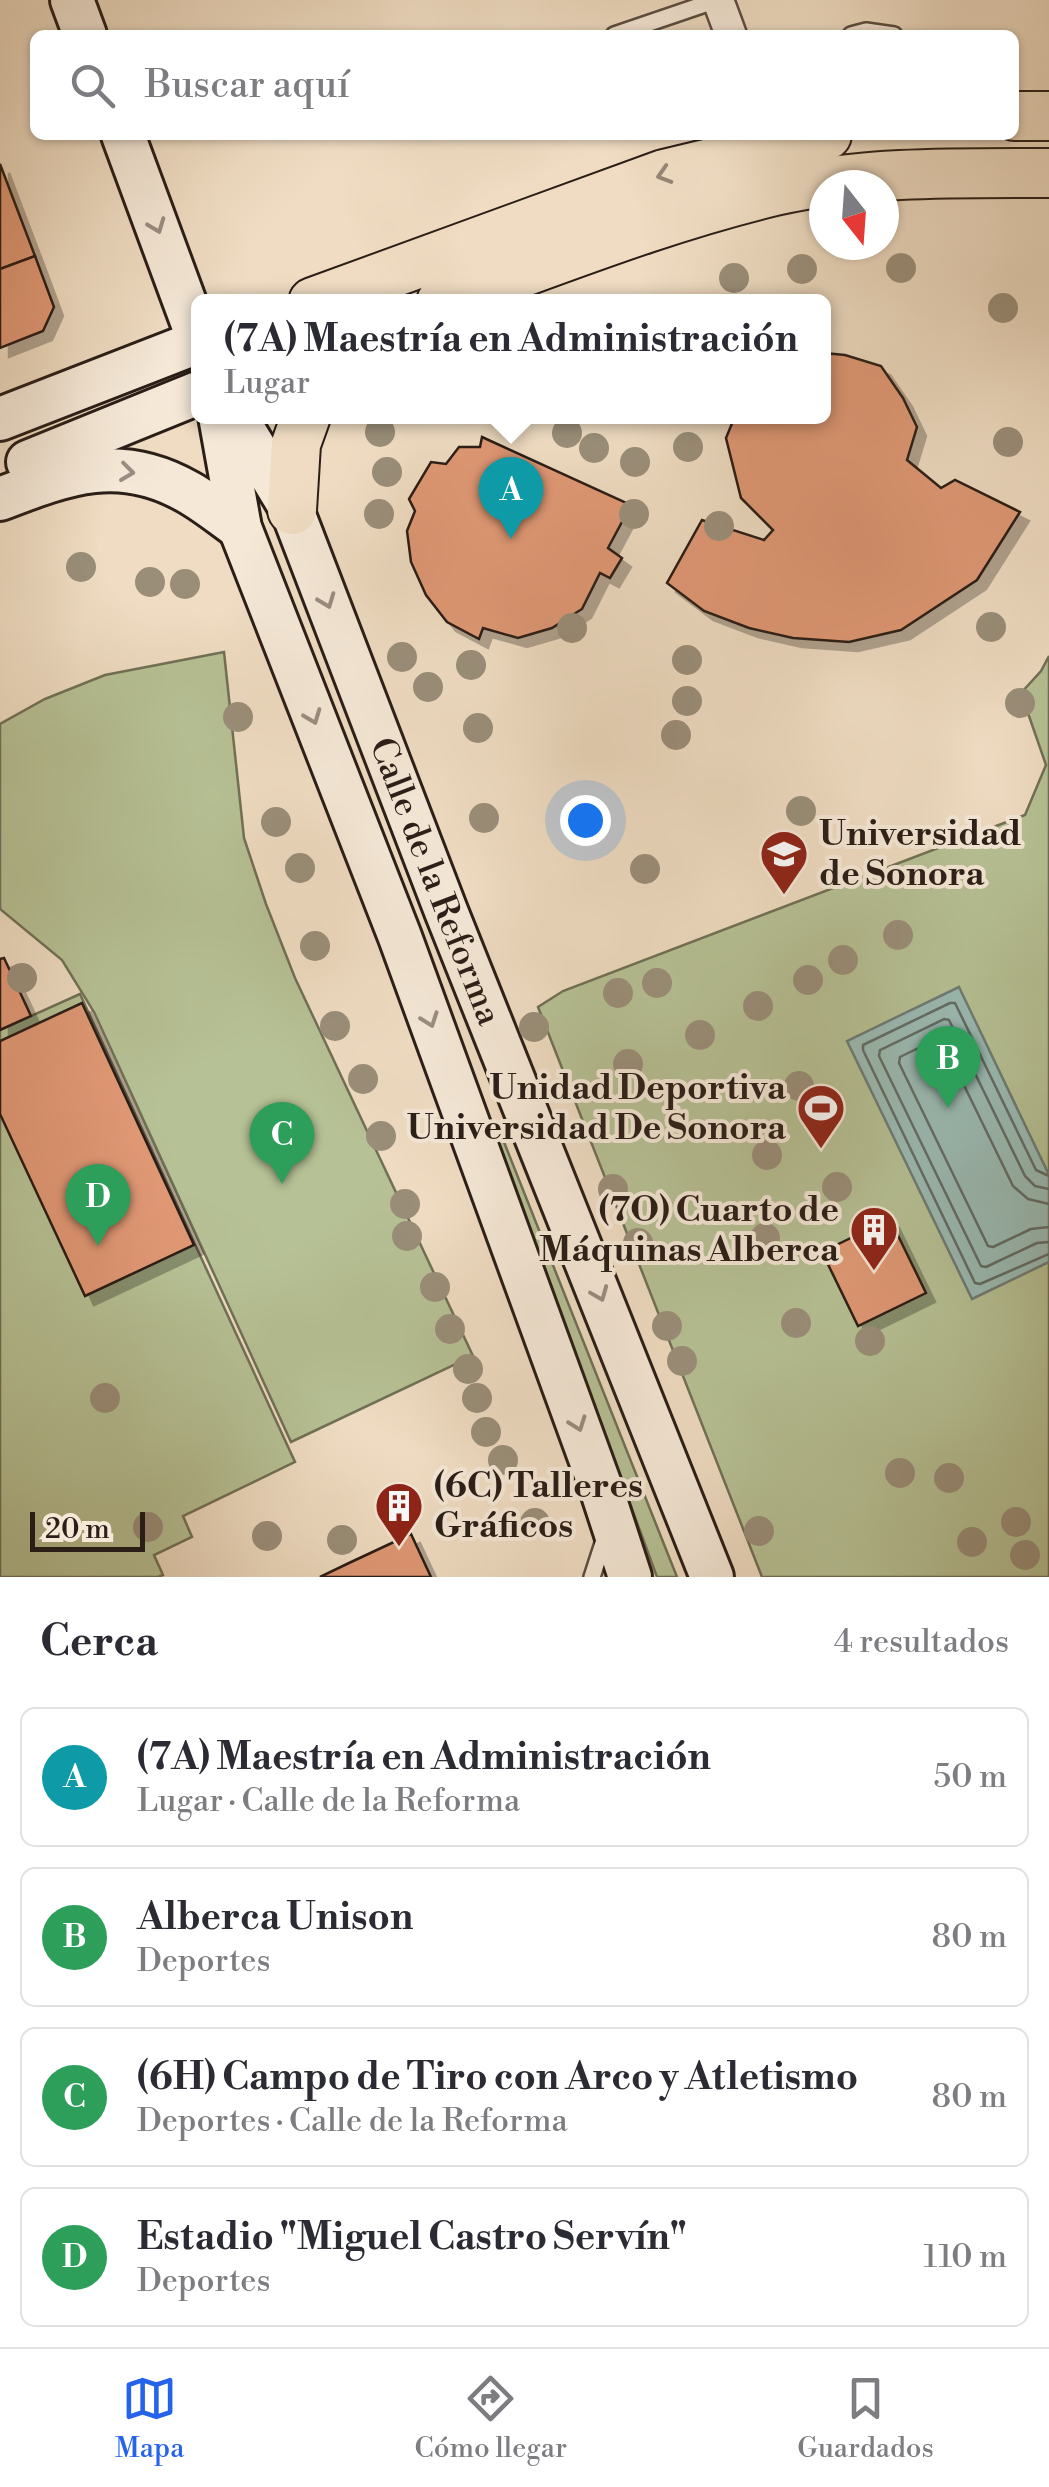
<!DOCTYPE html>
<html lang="es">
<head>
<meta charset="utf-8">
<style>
	:root { --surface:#fff; --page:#f2f2f3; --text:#2b2b33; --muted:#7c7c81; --line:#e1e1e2; --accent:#2563eb }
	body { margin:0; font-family:"Libre Bodoni",serif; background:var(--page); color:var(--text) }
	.compass { position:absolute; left:809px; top:170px; width:90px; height:90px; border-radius:50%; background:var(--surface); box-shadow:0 2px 8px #0004; rotate:163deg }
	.scale { position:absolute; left:30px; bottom:25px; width:115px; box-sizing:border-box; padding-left:10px; border:5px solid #2a1e17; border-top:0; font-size:28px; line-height:35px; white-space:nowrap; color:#2a1e17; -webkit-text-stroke:8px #f5e8d7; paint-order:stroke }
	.you { position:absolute; left:585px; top:820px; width:35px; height:35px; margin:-25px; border:8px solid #fff; border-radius:50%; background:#1a73e8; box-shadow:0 0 0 15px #1a73e833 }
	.badge { display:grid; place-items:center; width:65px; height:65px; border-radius:50%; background:var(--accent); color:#fff; font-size:32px; font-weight:700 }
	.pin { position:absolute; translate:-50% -82px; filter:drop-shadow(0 2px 5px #0008) }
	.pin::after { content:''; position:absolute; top:52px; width:35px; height:30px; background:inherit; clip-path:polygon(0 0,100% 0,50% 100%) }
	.popup { position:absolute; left:191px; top:294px; width:640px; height:130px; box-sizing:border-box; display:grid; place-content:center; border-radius:15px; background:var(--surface); filter:drop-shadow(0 2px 8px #0005); font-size:32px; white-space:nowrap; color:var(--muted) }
	.popup b { font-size:38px; color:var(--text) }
	.popup::after { content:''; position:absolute; left:50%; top:100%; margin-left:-20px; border:20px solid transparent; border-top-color:var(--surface) }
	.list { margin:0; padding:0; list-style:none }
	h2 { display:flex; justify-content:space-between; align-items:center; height:130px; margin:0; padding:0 40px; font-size:42px }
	h2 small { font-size:32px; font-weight:400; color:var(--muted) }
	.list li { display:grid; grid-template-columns:65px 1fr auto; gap:30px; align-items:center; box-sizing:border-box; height:140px; margin:0 20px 20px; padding:0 20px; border:2px solid var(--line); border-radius:15px }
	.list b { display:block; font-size:38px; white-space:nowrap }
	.list p { margin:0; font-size:32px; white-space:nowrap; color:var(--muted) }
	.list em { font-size:32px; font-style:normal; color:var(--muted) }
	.icon { flex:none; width:55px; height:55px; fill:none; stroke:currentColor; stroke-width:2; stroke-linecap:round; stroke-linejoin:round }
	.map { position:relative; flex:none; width:1049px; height:1577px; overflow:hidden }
	.search { position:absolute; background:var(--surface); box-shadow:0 2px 8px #0004; left:30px; right:30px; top:30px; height:110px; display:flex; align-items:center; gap:25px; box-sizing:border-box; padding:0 35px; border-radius:15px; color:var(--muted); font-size:38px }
	.sheet { height:770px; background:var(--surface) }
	nav { display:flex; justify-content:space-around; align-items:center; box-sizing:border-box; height:140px; border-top:2px solid var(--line); background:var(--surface); font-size:28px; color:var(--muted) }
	nav a { display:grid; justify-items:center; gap:5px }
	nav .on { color:var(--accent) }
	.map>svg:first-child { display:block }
	.green { fill:#b6c195; stroke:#707056; stroke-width:2.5 }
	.water { fill:#9abbb4; stroke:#6d7c75; stroke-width:2.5 }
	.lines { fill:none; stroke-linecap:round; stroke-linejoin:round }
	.shore { stroke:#626c66; stroke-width:2.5 }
	.building { fill:#e09874; stroke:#2a1e17; stroke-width:2.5; filter:url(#shadow) }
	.service-casing { stroke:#5b4e42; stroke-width:20 }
	.minor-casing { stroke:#5b4e42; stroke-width:35 }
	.secondary-casing { stroke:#2a1e17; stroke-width:48 }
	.primary-casing { stroke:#2a1e17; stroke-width:52 }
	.service { stroke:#f5e8d7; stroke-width:15 }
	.minor { stroke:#f5e8d7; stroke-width:30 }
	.secondary { stroke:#f5e8d7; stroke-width:42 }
	.primary { stroke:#efdcc2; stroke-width:48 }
	.tree { fill:#9a8e79 }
	.oneway { stroke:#968675 }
	.oneway2 { stroke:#9a8d81 }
	.labels { text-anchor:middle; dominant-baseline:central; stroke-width:8; stroke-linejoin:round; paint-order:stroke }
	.poi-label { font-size:35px; font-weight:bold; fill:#2a1e17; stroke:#f5e8d7; text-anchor:start }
	.street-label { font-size:35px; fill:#2a1e17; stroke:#f5e8d7 }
</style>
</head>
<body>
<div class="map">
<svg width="1049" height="1577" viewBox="0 0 1049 1577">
	<defs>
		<filter id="shadow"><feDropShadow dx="9" dy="9" stdDeviation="0" flood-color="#0004"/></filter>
	</defs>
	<rect width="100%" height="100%" fill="#efdcc2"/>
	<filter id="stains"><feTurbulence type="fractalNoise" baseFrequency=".002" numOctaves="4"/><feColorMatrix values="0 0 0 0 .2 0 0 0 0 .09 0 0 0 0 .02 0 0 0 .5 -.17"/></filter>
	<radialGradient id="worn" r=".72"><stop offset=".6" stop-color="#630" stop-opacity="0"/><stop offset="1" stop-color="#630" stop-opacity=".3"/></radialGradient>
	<g class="green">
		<polygon points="224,652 244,838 266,904 295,978 473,1356 291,1442 94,1012 62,960 0,909 0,724 45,699 105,675"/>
		<polygon points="1049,656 1049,1577 762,1577 538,1007 563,991 1025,815 1046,765 1021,693 1041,671"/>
		<polygon points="80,994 295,1462 183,1516 192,1537 154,1555 163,1575 158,1577 0,1577 0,1030"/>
		<polygon points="500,1132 677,1577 657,1577 494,1133"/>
	</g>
	<polygon class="water" points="959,987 1049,1175 1049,1262 972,1299 847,1041"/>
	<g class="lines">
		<g class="shore">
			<polyline points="1049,1176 1036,1170 955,1003 950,1003 863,1045 863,1050 975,1283 980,1284 1049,1254"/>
			<polyline points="1049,1189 1035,1186 1025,1176 949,1020 944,1019 880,1050 879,1056 981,1266 986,1267 1037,1243 1049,1242"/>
			<polyline points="1049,1204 1028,1199 1013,1186 942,1040 937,1039 900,1057 899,1063 988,1246 993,1247 1031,1229 1049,1227"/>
		</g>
	</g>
	<g class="building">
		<polygon points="0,164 35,256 0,269"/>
		<polygon points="35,256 54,307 43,331 0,348 0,269"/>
		<polygon points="824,353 845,355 881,366 903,398 917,427 907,460 941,488 955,480 1020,512 977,580 901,630 849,642 793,638 749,628 704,611 667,583 702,520 764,540 773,530 741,498 726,438 735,416 824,416"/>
		<polygon points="482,437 631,505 608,548 622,558 610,578 600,573 582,609 552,628 518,638 483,628 479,639 447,622 426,595 411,562 407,531 415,511 409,499 431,462 446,464 459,447 480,447"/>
		<polygon points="4,958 31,1016 0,1030 0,959"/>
		<polygon points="82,1003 194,1245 85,1296 0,1114 0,1041"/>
		<polygon points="890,1219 926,1293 858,1326 822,1252"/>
		<polygon points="411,1534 431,1577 320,1577 349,1563"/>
	</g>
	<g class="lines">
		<g class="service-casing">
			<g id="service">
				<polyline points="614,35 717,0"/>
				<polyline points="851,35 866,31 894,35"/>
				<polyline points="592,1577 606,1534"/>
			</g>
		</g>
		<g class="minor-casing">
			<polyline id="minor" points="718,0 731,35"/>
		</g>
		<g class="secondary-casing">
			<g id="secondary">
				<polyline points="72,0 85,35"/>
				<polyline points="123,135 198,338"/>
				<polyline points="220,416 240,528 400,937 601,1488 630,1577"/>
				<path id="s1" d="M235 416 292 510 446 911 712 1577"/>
				<polyline points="0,419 198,342"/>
				<polyline points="28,462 198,393"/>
				<path d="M0 499C67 473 120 453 188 492 206 502 223 516 240 528"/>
			</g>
		</g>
		<g class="primary-casing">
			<g id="primary">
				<polyline points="1014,116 1049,116"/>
				<polyline points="313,302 664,174 827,135"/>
				<path d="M441 302C551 263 661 218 775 191 863 171 959 173 1049 173"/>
				<polyline points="292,510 296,444 306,416"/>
			</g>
		</g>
		<use href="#service" class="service"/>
		<use href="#minor" class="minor"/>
		<use href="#secondary" class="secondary"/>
		<use href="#primary" class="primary"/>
	</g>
	<g class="tree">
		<circle cx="901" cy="268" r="15"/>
		<circle cx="802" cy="269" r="15"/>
		<circle cx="734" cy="278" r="15"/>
		<circle cx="1003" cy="308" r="15"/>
		<circle cx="380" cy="432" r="15"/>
		<circle cx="567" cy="433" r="15"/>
		<circle cx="1008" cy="442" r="15"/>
		<circle cx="688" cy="447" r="15"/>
		<circle cx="594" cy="448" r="15"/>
		<circle cx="635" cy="462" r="15"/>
		<circle cx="387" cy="472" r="15"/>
		<circle cx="379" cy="514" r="15"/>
		<circle cx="634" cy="514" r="15"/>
		<circle cx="719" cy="526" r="15"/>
		<circle cx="81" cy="567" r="15"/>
		<circle cx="150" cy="582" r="15"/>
		<circle cx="185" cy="584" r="15"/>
		<circle cx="991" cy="627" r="15"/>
		<circle cx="572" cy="628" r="15"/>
		<circle cx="402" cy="657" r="15"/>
		<circle cx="687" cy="660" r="15"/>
		<circle cx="471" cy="665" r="15"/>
		<circle cx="428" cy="687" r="15"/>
		<circle cx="687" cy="701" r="15"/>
		<circle cx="1020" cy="703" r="15"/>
		<circle cx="238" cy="717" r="15"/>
		<circle cx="478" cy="728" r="15"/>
		<circle cx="676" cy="735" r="15"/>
		<circle cx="801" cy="811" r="15"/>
		<circle cx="484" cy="818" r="15"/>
		<circle cx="276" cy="822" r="15"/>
		<circle cx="300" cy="868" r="15"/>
		<circle cx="645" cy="869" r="15"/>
		<circle cx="898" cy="935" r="15"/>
		<circle cx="315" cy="946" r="15"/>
		<circle cx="843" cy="960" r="15"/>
		<circle cx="22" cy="978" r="15"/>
		<circle cx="808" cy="980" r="15"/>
		<circle cx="657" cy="983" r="15"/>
		<circle cx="618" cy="993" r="15"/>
		<circle cx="758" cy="1006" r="15"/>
		<circle cx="335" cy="1026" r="15"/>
		<circle cx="534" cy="1027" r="15"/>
		<circle cx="700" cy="1035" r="15"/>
		<circle cx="628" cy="1064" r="15"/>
		<circle cx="363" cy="1079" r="15"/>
		<circle cx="799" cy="1086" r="15"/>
		<circle cx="381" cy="1136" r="15"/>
		<circle cx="767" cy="1155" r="15"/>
		<circle cx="837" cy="1187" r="15"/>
		<circle cx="613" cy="1189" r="15"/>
		<circle cx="405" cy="1204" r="15"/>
		<circle cx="407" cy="1236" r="15"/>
		<circle cx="765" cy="1238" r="15"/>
		<circle cx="638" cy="1243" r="15"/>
		<circle cx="435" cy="1287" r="15"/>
		<circle cx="796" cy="1323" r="15"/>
		<circle cx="667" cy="1326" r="15"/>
		<circle cx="450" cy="1329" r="15"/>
		<circle cx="870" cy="1341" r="15"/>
		<circle cx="682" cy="1361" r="15"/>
		<circle cx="468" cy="1369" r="15"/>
		<circle cx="105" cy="1398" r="15"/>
		<circle cx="477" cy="1398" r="15"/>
		<circle cx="486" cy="1432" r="15"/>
		<circle cx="503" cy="1460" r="15"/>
		<circle cx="900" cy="1473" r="15"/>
		<circle cx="949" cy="1478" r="15"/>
		<circle cx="1016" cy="1522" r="15"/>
		<circle cx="535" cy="1523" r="15"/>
		<circle cx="148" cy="1527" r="15"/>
		<circle cx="759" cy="1531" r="15"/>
		<circle cx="267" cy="1536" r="15"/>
		<circle cx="342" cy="1540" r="15"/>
		<circle cx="972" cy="1542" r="15"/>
		<circle cx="1025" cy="1555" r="15"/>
	</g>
	<defs><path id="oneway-chevron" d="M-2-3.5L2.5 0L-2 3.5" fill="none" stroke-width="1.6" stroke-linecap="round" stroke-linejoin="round" transform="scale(2.5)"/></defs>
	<use class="oneway" href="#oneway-chevron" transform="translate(664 175) rotate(163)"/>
	<g class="oneway2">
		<use href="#oneway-chevron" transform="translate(157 226) rotate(69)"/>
		<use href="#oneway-chevron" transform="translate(127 472) rotate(7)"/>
		<use href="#oneway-chevron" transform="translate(327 601) rotate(69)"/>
		<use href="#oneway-chevron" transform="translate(313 717) rotate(69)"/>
		<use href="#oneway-chevron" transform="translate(430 1020) rotate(70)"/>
		<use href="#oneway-chevron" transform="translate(600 1294) rotate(68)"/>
		<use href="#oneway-chevron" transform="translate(578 1424) rotate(70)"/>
	</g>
	<defs>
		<g id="university-pin" transform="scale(2.5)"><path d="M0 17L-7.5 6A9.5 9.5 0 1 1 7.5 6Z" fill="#8f2418" stroke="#f5e8d7"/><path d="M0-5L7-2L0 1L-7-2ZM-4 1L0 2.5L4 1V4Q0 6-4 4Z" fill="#fff"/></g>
		<g id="stadium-pin" transform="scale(2.5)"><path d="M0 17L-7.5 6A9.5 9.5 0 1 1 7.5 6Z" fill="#8f2418" stroke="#f5e8d7"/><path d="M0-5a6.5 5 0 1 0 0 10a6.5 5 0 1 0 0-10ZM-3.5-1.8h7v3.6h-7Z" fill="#fff"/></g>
		<g id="building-pin" transform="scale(2.5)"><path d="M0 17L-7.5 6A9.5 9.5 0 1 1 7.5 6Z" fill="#8f2418" stroke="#f5e8d7"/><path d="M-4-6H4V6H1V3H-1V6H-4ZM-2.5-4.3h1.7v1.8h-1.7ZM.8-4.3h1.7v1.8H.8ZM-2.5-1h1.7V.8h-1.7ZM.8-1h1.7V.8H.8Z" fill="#fff"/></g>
	</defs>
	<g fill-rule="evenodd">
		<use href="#university-pin" x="784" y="854"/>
		<use href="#stadium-pin" x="821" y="1108"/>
		<use href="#building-pin" x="874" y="1230"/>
		<use href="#building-pin" x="399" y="1506"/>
	</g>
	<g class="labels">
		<g class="poi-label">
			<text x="819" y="834">Universidad<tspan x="819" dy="40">de Sonora</tspan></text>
			<text x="786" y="1088" text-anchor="end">Unidad Deportiva<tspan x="786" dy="40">Universidad De Sonora</tspan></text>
			<text x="839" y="1210" text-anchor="end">(7O) Cuarto de<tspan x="839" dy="40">Máquinas Alberca</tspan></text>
			<text x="434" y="1486">(6C) Talleres<tspan x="434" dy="40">Gráficos</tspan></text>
		</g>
		<g class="street-label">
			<text stroke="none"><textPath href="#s1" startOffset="508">Calle de la Reforma</textPath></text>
		</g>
	</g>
	<rect width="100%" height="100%" filter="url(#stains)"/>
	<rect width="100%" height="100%" fill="url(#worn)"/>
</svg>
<svg class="compass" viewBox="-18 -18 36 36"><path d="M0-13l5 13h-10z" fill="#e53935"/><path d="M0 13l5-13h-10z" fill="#7c7c81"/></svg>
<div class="scale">20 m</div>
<div class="you"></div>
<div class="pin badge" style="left:511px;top:539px;background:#0f9aa8">A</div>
<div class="popup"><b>(7A) Maestría en Administración</b>Lugar</div>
<div class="pin badge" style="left:948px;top:1108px;background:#2e9e5b">B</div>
<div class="pin badge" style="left:282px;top:1184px;background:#2e9e5b">C</div>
<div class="pin badge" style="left:98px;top:1246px;background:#2e9e5b">D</div>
<div class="search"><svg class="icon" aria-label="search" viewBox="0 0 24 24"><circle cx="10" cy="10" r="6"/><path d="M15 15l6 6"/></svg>Buscar aquí</div>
</div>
<section class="sheet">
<h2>Cerca<small>4 resultados</small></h2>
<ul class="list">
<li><span class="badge" style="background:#0f9aa8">A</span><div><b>(7A) Maestría en Administración</b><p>Lugar · Calle de la Reforma</p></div><em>50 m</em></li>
<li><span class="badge" style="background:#2e9e5b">B</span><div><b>Alberca Unison</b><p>Deportes</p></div><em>80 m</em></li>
<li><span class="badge" style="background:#2e9e5b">C</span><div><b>(6H) Campo de Tiro con Arco y Atletismo</b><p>Deportes · Calle de la Reforma</p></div><em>80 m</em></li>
<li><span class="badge" style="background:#2e9e5b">D</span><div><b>Estadio &quot;Miguel Castro Servín&quot;</b><p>Deportes</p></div><em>110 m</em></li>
</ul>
</section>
<nav>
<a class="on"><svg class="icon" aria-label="map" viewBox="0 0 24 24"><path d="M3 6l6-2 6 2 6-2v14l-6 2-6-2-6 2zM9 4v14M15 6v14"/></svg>Mapa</a>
<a><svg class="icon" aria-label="directions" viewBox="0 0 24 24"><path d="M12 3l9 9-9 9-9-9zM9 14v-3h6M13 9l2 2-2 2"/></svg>Cómo llegar</a>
<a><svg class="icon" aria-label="saved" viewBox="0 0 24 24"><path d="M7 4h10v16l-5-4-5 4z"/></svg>Guardados</a>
</nav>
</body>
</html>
